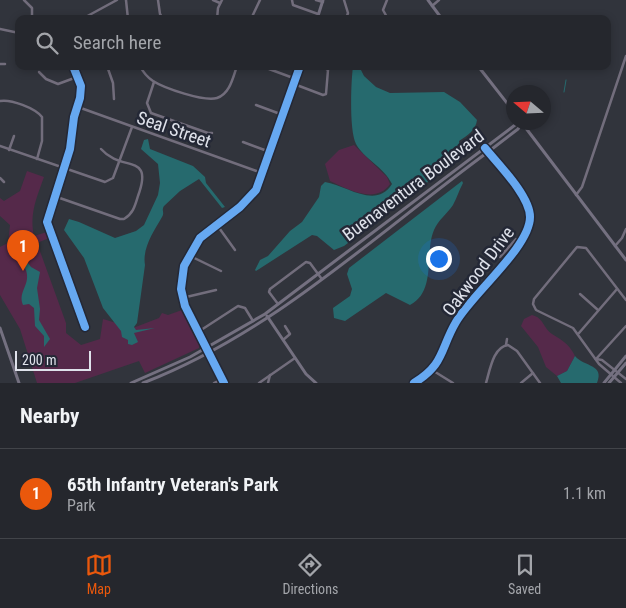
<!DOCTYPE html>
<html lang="en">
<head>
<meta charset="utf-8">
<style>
	:root { --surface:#25272d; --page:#313339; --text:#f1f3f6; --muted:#a3a5aa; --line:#424449; --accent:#ea580c }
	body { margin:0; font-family:"Roboto Condensed",sans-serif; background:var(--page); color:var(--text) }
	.compass { position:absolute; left:506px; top:85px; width:45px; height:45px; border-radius:50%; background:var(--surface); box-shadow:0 2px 8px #0003; rotate:289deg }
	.scale { position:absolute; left:15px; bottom:12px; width:76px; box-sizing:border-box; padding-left:5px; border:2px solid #dfe2eb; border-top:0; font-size:14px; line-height:18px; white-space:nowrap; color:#dfe2eb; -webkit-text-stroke:4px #242836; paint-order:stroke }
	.you { position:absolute; left:438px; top:258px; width:18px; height:18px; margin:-12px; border:4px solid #fff; border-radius:50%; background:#1a73e8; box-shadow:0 0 0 8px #1a73e833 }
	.badge { display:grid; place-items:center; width:32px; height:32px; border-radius:50%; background:var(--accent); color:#fff; font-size:16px; font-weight:700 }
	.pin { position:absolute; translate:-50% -41px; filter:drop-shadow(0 1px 2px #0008) }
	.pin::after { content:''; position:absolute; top:26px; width:18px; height:15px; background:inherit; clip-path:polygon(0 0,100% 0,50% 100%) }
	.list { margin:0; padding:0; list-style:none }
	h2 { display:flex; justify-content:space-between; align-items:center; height:65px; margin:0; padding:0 20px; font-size:21px }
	h2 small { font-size:16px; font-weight:400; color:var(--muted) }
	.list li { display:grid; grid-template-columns:32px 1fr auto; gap:15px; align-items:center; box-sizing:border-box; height:90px; padding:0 20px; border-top:1px solid var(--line) }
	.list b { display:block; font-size:19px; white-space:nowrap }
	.list p { margin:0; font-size:16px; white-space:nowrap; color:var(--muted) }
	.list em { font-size:16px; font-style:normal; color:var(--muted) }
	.icon { flex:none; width:28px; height:28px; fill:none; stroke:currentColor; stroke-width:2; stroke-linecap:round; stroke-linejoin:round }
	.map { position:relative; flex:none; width:626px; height:383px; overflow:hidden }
	.search { position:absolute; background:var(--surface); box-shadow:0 2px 8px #0003; left:15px; right:15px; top:15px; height:55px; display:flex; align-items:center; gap:12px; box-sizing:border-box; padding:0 18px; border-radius:10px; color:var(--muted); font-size:19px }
	.sheet { height:155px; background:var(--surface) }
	nav { display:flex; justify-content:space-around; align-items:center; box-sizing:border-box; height:70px; border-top:1px solid var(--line); background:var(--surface); font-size:14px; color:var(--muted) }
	nav a { display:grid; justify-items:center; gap:2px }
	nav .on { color:var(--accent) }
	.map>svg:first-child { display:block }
	.green { fill:#55294a }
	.water { fill:#266a6e }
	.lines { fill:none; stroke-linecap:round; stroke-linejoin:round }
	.stream { stroke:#266a6e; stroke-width:1 }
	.street { stroke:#726d7c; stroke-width:2.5 }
	.secondary { stroke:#747080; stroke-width:3 }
	.cycleway-casing { stroke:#242836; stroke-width:11 }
	.cycleway { stroke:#66a8f1; stroke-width:8 }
	.labels { text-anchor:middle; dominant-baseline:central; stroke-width:5; stroke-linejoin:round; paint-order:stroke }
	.street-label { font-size:18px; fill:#dfe2eb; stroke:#242836 }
</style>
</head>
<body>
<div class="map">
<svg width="626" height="383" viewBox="0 0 626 383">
	<rect width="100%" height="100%" fill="#31343c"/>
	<g class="green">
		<path d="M354 145 387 177 390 184C376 205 347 189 330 181L325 164 339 150Z"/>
		<path d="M27 171 44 177C37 197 29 214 34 236L47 232 49 238 37 243 66 323V333L81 345 100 339 103 319 133 328 159 318 162 313 168 315 182 310 200 344 199 348 145 373 139 361 75 383H37L20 329 0 295V247L8 243 10 225 0 216V198L4 201 20 191Z"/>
		<path d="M532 315C544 318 543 328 552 334 562 340 569 344 575 356L567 371 557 376 546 367 538 347 521 326 524 319Z"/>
	</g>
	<g class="water">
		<path d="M353 66H359L364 76 376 87 390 93 444 92 460 102 477 120C476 130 467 136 459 141L460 150C457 164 405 199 390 207L389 212 344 246 334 250 317 236 312 235 256 271 255 270 260 260 268 256 290 231 302 222 319 197 321 186 325 182C346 185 376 210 392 184 384 167 364 159 356 144 349 130 351 82 353 66Z"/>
		<path d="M148 139 150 149 193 166 205 177 206 183 225 207 222 208 199 179 180 191 164 206C161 211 165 212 162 217 154 231 142 248 145 265L137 323 134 327 136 330 155 328 134 333 138 342 132 345 128 344V340L122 337 121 331 103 308 84 258 64 230 69 219 79 222 115 238 136 231 144 225 158 195 160 183 158 164 141 149 144 140Z"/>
		<path d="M462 181 463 183C459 190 457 198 453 205 447 214 438 220 434 230 424 253 437 291 410 305L386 293 345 321 334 318 333 308 350 296 352 289 347 274 349 268Z"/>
		<path d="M24 258 31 267 40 272 37 288 40 309 39 320 50 339 44 347V336L35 326 34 308 29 304 23 305C18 293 28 287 27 275 27 270 23 265 22 260Z"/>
		<path d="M575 356C584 367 605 364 597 383H561L557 376 567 371Z"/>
	</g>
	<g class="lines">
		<polyline class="stream" points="564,92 566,80"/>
		<g class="street">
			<polyline points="24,0 32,8 32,19"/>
			<polyline points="126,0 128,19"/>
			<polyline points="158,0 160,14 163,19"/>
			<polyline points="213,0 220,3"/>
			<polyline points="292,0 293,5 318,14"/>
			<polyline points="316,0 323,2"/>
			<polyline points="344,0 348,13 346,19"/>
			<polyline points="387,0 383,10 388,19"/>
			<polyline points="432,6 439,0"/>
			<polyline points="82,19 117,0"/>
			<polyline points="217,19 218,8 222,0"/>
			<polyline points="251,19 260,0"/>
			<polyline points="0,29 19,33"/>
			<polyline points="0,64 5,64"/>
			<polyline points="73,66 81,86 80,98 74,117 70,149 47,222 85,327"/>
			<polyline points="107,66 113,83 114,99"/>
			<path d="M140 66C143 72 147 77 153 81 164 88 204 102 217 98 230 94 233 77 237 66"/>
			<polyline points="269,69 296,79"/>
			<polyline points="39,72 46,79 58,84 77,77"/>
			<polyline points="154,82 147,103 151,113 208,133 212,133"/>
			<polyline points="294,84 323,95 326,94 328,70 320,66"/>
			<path d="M0 101C11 99 35 108 42 117V141L37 159"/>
			<polyline points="256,105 283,115"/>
			<polyline points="78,107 262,173"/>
			<polyline points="243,142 270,152"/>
			<polyline points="0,146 105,182 113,178 132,127"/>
			<polyline points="9,150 14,136"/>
			<polyline points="0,178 4,182"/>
			<polyline points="576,195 582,187 626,56"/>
			<path d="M54 196 120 219H124C133 214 135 206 138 196 154 152 122 173 101 149"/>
			<polyline points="217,225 235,250"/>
			<polyline points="615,246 622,238 626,229"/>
			<polyline points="188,255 221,271"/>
			<polyline points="500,257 516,239"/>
			<polyline points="580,294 598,310"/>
			<polyline points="182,298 216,290"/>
			<polyline points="278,304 269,292 270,289 306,262 310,263 321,278"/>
			<polyline points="198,332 238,306 245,308 253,321"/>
			<polyline points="579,333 617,289"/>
			<polyline points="283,340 290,334 285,326"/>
			<polyline points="506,345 507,339"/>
			<polyline points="596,359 626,326"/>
			<polyline points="596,359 602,360 626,379"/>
			<polyline points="432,370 453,383"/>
			<polyline points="214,383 222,379"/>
			<polyline points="259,383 295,358"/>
			<polyline points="268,383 270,375"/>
			<path d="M486 383C490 370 493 347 508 345L517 351 540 383"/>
			<polyline points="521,383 533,373"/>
			<polyline points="621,383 599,364 573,328 536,310 533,304 534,299 577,247 586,248 626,300"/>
		</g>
		<g class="secondary">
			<polyline points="428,0 442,19"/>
			<polyline points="317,19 323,0"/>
			<polyline points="478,66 514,112"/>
			<polyline points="522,123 626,260"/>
			<polyline points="267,316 306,374 316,383"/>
			<polyline points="0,328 19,383"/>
			<polyline points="131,383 190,357 265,314 515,125 522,123"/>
			<path d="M143 383C273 333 377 233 488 152L518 129 521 123"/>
			<polyline points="224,383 185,306 181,289 184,266 200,238 240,207 256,190 300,66"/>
			<path d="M414 383C445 364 440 349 456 322 472 294 530 247 530 217 530 196 498 164 485 148"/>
			<polyline points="604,383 626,356"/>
			<polyline points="609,383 626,363"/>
		</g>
		<g class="cycleway-casing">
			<g id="cycleway">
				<polyline points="73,66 81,86 80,98 74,117 70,149 47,222 85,327"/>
				<polyline points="224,383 185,306 181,289 184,266 200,238 240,207 256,190 300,66"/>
				<path d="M414 383C445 364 440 349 456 322 472 294 530 247 530 217 530 196 498 164 485 148"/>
			</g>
		</g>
		<use href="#cycleway" class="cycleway"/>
	</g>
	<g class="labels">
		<g class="street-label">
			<text transform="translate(174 129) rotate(19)">Seal Street</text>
			<text transform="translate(413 185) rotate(-37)">Buenaventura Boulevard</text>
			<text transform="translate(478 271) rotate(-53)">Oakwood Drive</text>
		</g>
	</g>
</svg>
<svg class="compass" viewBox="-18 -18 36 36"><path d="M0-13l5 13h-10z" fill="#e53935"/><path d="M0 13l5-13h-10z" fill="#a3a5aa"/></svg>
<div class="scale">200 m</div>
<div class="you"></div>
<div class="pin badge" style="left:23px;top:271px">1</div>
<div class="search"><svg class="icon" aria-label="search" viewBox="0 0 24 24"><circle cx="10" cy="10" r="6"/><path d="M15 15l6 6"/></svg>Search here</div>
</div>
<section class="sheet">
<h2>Nearby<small></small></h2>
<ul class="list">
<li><span class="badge">1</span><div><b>65th Infantry Veteran's Park</b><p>Park</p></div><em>1.1 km</em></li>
</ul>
</section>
<nav>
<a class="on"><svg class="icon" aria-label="map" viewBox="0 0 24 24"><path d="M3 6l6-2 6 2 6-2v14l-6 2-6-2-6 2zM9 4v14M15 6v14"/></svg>Map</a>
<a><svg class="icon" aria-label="directions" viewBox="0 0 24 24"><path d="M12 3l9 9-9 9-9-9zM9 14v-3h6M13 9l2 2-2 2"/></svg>Directions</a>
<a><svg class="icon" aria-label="saved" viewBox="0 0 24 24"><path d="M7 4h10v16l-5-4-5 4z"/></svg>Saved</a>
</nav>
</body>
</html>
